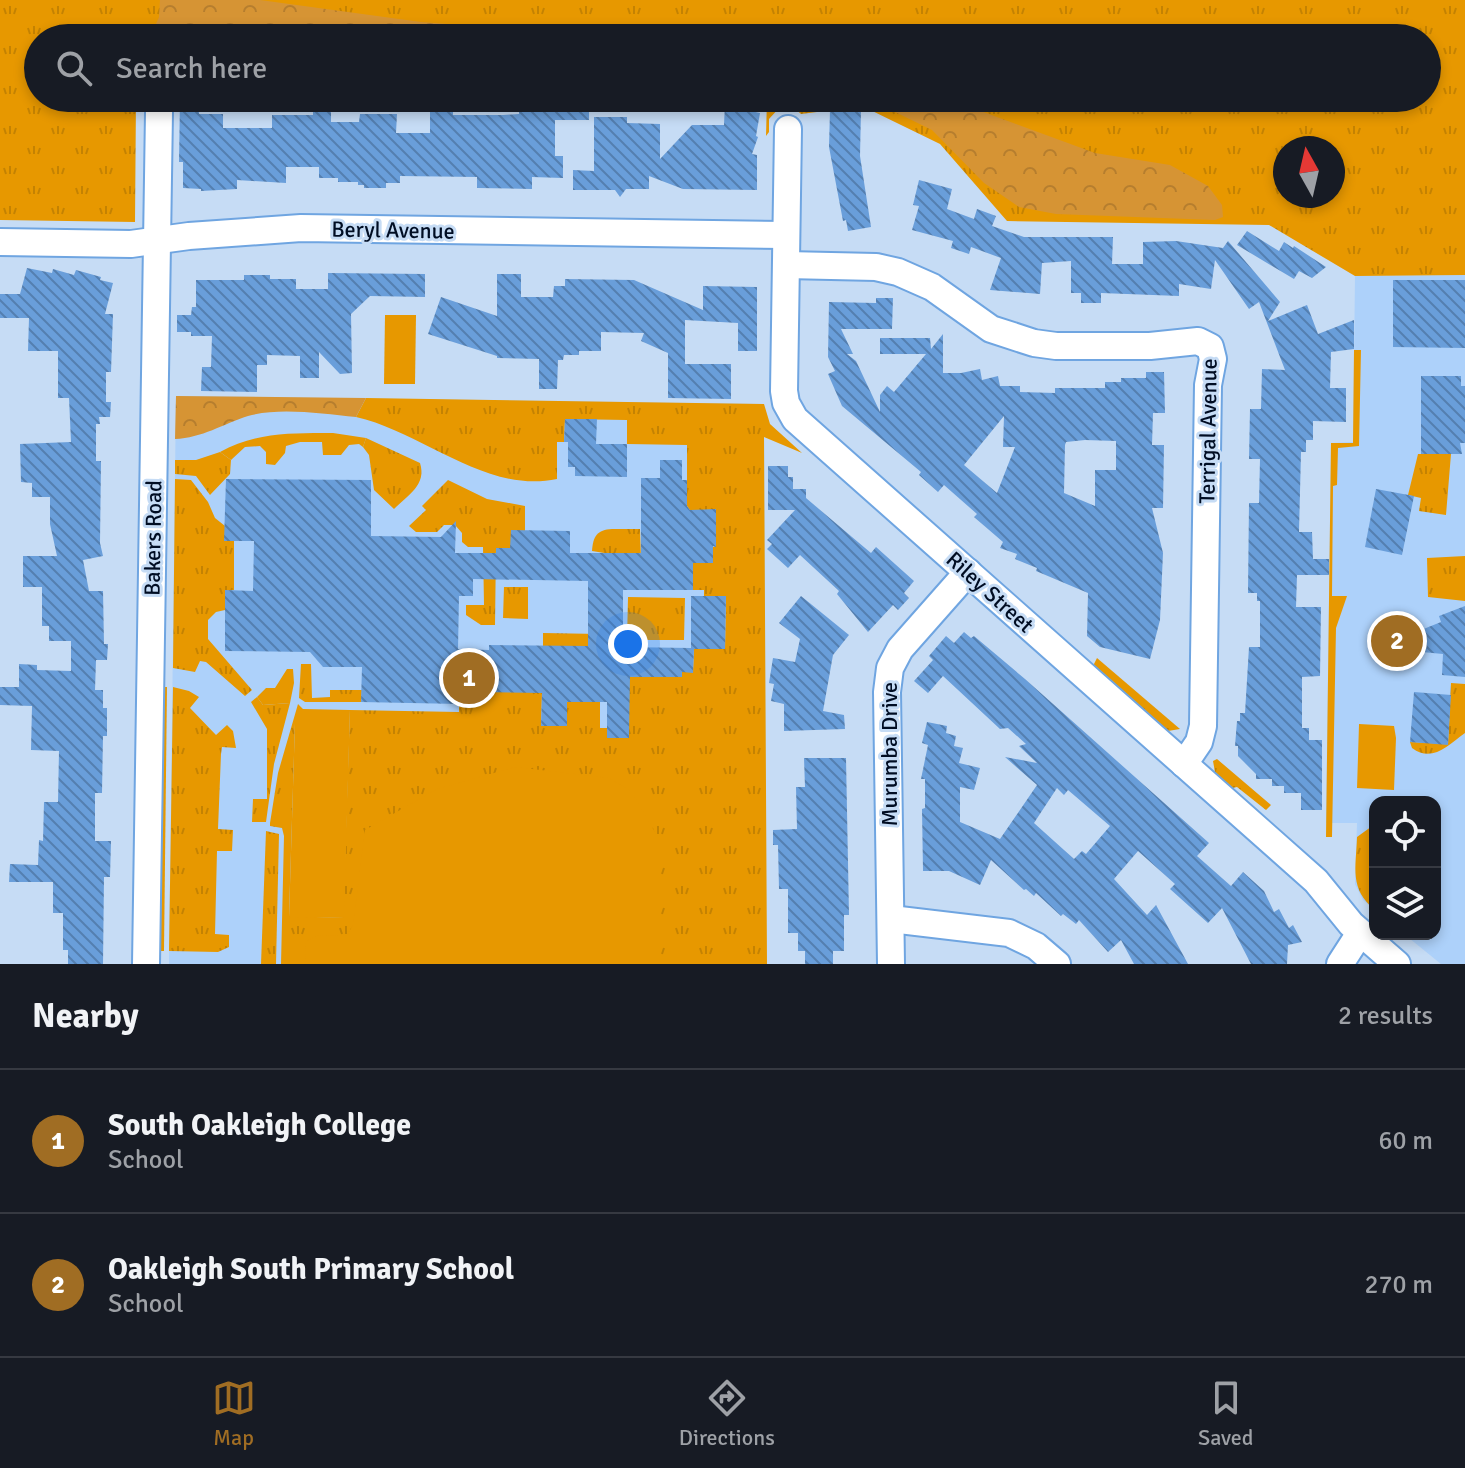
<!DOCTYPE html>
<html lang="en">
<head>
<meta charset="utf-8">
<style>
	:root { --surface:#171b24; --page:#20242c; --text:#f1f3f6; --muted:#9ea1a6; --line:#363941; --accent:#a06d23 }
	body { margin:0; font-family:Signika,sans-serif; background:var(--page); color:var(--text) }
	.controls { position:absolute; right:24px; bottom:24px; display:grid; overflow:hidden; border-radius:16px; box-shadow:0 4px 12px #0003 }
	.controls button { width:72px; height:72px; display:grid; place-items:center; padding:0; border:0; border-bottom:2px solid var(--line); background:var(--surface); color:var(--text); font:40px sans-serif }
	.compass { position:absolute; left:1273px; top:136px; width:72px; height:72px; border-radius:50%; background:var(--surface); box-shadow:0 4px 12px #0003; rotate:352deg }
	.you { position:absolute; left:628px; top:644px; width:28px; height:28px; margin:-20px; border:6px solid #fff; border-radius:50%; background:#1a73e8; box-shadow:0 0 0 12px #1a73e833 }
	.badge { display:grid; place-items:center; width:52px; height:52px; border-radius:50%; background:var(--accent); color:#fff; font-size:26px; font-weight:700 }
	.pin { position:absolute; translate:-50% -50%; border:4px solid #fff; box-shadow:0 2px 8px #0006 }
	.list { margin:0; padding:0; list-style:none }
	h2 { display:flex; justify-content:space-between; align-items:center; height:104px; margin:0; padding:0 32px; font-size:34px }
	h2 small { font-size:26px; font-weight:400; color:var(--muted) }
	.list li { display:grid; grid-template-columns:52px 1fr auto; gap:24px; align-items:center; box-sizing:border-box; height:144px; padding:0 32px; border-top:2px solid var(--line) }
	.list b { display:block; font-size:30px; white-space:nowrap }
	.list p { margin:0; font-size:26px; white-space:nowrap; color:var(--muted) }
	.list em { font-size:26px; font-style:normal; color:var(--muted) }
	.icon { flex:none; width:44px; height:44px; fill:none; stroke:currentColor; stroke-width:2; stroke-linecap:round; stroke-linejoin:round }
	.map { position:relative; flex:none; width:1465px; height:964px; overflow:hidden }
	.search { position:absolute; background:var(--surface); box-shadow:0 4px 12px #0003; left:24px; right:24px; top:24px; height:88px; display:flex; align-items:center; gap:20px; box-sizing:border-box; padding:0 28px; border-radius:44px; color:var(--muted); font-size:30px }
	.sheet { height:392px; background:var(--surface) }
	nav { display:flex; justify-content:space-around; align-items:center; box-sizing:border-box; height:112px; border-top:2px solid var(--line); background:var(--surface); font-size:22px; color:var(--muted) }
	nav a { display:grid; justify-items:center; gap:4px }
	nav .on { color:var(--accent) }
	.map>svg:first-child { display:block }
	.built { fill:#add1fa }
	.grass { fill:url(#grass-tufts); fill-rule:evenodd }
	.forest { fill:url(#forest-crowns) }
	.green { fill:#e79800 }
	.building { fill:url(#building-back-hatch); fill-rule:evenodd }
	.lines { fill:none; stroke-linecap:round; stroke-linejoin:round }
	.minor-casing { stroke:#6fa5e1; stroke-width:30 }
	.minor { stroke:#fff; stroke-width:26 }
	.labels { text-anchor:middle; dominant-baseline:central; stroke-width:6; stroke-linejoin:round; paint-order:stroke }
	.street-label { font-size:22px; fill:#000d23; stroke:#c6dcf5 }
</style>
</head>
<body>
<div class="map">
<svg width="1465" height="964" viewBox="0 0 1465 964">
	<defs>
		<pattern id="grass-tufts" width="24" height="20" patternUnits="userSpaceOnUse" patternTransform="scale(2)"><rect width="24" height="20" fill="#e79800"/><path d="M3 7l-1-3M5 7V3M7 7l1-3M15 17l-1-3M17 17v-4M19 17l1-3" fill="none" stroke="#c48202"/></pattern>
		<pattern id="forest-crowns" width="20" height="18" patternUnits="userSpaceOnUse" patternTransform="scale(2)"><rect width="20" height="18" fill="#d69434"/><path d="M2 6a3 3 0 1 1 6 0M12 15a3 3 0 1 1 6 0" fill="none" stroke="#b67e2e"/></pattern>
		<pattern id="building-back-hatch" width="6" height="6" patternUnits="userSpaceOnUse" patternTransform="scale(2)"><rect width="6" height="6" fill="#699eda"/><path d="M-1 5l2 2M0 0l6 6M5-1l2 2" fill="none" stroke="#547fb0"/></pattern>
	</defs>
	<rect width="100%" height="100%" fill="#c6dcf5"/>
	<g class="built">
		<polygon points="1465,275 1465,964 1441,964 1404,934 1435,934 1435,802 1375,802 1375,910 1363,900 1355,884 1357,823 1326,823 1331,443 1353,442 1355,276"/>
		<polygon points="176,396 764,404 766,964 169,964"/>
	</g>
	<g class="grass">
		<path d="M0 0H1465V275L1355 276 1269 225 1007 221 940 144 860 105 826 103 825 111 801 114 792 106H781L769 119V132L766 136 767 98H1427V38H38V98H136L135 222 0 220ZM1285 148H1333V196H1285Z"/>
		<path d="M366 398 764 404 770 424 802 453 764 437 767 964H281L284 836 282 828 270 826V823L278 773 298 704 303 709V723H295L289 916 343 918 350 710 459 712V700H479V679L542 693 541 726H566L543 646V633L600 634V728H607V738H628L607 717V708H629L618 676 681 677 682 672H693L694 649H725L726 597 704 596V590H693V568H683L691 563H713V547L716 546V510H690L687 506V445L627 444V420L565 419 564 442H557V479C485 494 423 432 356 417Z"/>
		<path d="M366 438 420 463C427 485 408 495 394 509L374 490 369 455 363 447Z"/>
		<polygon points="220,452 231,460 230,474 210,495 196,476 175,474 175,460 196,460"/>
		<polygon points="1418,454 1451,454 1446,515 1419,511 1421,498 1408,495"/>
		<polygon points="175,479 191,480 208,502 215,518 225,526 234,541 234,590 226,591 225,610 216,612 208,620 208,639 252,690 245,696 206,662 200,661 195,672 173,668"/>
		<polygon points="448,480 487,499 525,506 525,531 510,548 496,548 495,625 481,625 466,615 466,605 484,605 483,547 468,547 462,542 462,533 455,525 444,525 437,532 416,532 409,526 426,510 422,506"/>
		<path d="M612 529H640L641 559 592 551C593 536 597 530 612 529Z"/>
		<polygon points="1465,556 1465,601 1428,597 1427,558"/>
		<polygon points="504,587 528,587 528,619 503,618"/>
		<polygon points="628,597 685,598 684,640 627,640"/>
		<polygon points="1097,658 1180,729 1168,731 1162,729 1093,666"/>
		<polygon points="301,664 311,664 312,698 330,697 330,690 362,690 361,702 305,702 299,698"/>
		<path d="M1451 683 1465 684V733C1447 746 1432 763 1412 748L1410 742 1448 744Z"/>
		<polygon points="162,687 167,687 164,951 158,951"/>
		<polygon points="173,687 189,691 199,697 190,708 216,735 227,725 233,731 236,748 222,747 221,754 218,829 233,830 232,851 217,851 215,934 229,935 229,947 218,952 169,951"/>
		<polygon points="257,697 263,705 290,703 274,764 266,822 252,822 253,799 267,799 267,729 251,702"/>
		<polygon points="1217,759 1271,805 1266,810 1237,787 1228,789 1216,778 1213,761"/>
		<path d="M1375 824V910C1349 889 1356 868 1357 837Z"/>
		<polygon points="266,831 279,834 276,964 261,964"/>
	</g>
	<g class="forest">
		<polygon points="160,0 260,0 421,22 629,38 150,38 159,17"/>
		<polygon points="842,98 945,98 1095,153 1170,165 1208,186 1222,205 1223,217 1215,220 1056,214 1019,207 984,183 932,130 891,110"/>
		<path d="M176 396 366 398 356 417C322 414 281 407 248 416 223 424 202 438 175 439Z"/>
	</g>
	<g class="green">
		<polygon points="385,315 416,315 415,384 384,384"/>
		<polygon points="1354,350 1361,350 1359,446 1338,448 1337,485 1333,486 1332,596 1347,596 1336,628 1332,837 1326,837 1331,443 1353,443"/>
		<path d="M333 433 366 438 363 447 359 444 349 445 341 455H323L322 442H300L286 446 285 453 275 465 266 464V452L260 446 245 447 231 460 220 452C255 432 294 433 333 433Z"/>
		<polygon points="287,669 293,669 294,683 290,703 263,705 257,697 266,688 275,688"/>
		<polygon points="303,709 350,710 344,918 289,917 295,722 303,722"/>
		<polygon points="1359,724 1394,726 1396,738 1394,790 1357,788"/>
		<polygon points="515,767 609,778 631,791 659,839 659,964 305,964 306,941 317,936 347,935 353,925 365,830 437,789"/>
	</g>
	<g class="building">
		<polygon points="180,98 199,98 199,114 223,114 223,128 272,128 272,115 313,115 313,100 331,100 331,122 359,122 360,114 397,114 396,133 430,133 430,107 453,107 453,115 503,115 519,114 519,101 589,103 589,120 555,120 555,156 563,156 563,178 532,177 532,189 477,188 477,177 400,176 400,183 386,183 386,188 364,188 364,185 358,185 358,182 338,182 338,178 319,178 319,167 286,167 286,183 237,180 237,189 201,191 201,189 183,188 183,162 179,162"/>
		<polygon points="725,102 743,104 742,109 760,113 756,136 758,137 752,154 757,155 757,190 683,189 649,176 649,189 626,189 620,197 615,190 573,190 573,170 594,171 594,117 627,117 627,123 660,124 660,159 692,125 724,125"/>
		<polygon points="830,110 861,110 860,156 871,227 848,231 846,220 843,221 829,147"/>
		<polygon points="919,180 952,189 947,209 974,219 977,209 996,216 992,226 1024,237 1113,237 1112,264 1143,264 1143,242 1176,241 1223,248 1228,241 1280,302 1268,321 1307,305 1318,334 1354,320 1354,349 1331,352 1330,388 1346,388 1346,422 1313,421 1313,440 1306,440 1306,452 1301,452 1299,532 1312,532 1313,559 1329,559 1329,575 1297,575 1296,607 1321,607 1320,676 1302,677 1302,728 1309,728 1309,740 1322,740 1322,810 1301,810 1301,793 1284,793 1284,786 1272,786 1272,779 1256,779 1256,774 1238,756 1238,746 1235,746 1237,721 1240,721 1240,713 1245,713 1249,647 1260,647 1260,601 1257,601 1257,593 1248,593 1249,503 1259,503 1260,459 1249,459 1250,409 1261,409 1262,369 1285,370 1259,302 1249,309 1215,260 1211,289 1179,284 1179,296 1101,293 1101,303 1081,303 1081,293 1071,293 1071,261 1042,263 1040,294 990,290 1001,258 971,247 969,254 951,248 953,241 912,230 919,206 913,205"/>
		<polygon points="1247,231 1279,251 1284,242 1293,248 1294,246 1326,267 1312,278 1299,271 1294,279 1237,245"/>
		<polygon points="27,268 52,273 53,269 74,275 76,270 101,277 100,280 113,283 105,314 113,314 111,372 106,372 106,402 111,402 110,417 99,417 100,424 96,424 96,461 101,461 100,543 103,556 83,560 89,591 103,591 104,644 108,644 107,660 96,660 95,690 103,690 103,708 107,708 107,736 103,736 102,793 95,793 95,841 111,841 110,877 104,877 103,964 68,964 68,950 63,950 63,913 53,913 53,882 9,882 10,864 38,865 39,840 43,841 44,802 58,802 59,751 31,750 32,706 0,705 0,687 19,687 19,664 37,665 37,670 71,671 71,641 49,641 49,626 42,626 42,587 23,587 23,556 57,556 50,524 50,497 32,497 32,483 21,482 20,444 71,442 69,398 58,398 58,351 28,351 29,318 0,318 0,294 20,294"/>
		<polygon points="328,273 425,274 425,297 370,296 351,314 352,373 340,374 319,352 319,378 300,378 300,356 267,355 267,365 257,365 257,392 201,391 202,367 211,367 212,336 191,336 191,332 177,332 177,315 191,315 192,307 196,307 196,280 244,280 244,275 270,275 270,279 296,279 296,289 328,289"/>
		<polygon points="497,274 521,274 521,297 553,297 554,286 565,286 565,279 634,280 703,310 703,286 757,287 757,351 738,351 738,323 685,320 685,364 731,364 731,399 668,398 668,353 641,341 644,333 601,332 601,351 579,351 579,355 564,355 563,360 558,360 557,389 539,389 539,359 497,358 497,356 428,334 441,297 497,316"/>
		<polygon points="1393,280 1465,280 1465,348 1393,347"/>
		<path d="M876 298H893L892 329H841L853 354H847L856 361 880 412V395L887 386 894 392 926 354H880V338H930L931 349 943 334V373H961L980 369 982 380 998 376 1000 386H1020V392L1055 393V388H1105V382H1121V378H1146V372H1164L1165 413H1153L1152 445H1164L1163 508H1152L1163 553 1160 620 1150 659 1100 647 1087 636 1088 593 1036 571 1037 568 1015 559 1017 554 1000 548 1003 542 974 517 977 514 944 485 938 492 919 475 921 472 842 406 828 374 835 371 828 357 829 302 876 303ZM1004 416 1003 447H1015L997 493 964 465ZM1085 440 1116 441V470H1095V506L1064 493 1065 445 1066 442Z"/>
		<polygon points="1421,376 1461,376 1461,386 1465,386 1465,443 1460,443 1462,454 1421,454"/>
		<polygon points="565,419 597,419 596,444 627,444 627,477 575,476 575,467 568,467 568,442 564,442"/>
		<path d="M660 460H682V480H687V506L690 510 716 509V547L713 546V563H693V590H623V647L691 648V596H726L725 649H694L693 673 682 672V677H630L629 738H607V702H567V726H541L542 693 479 692V700H459V704L361 702 362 667H323L310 652 225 651V590L253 591 254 541H224L226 479 371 480V536L441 537 456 521 455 553H496V548H510L511 530 570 531V553H641V478H660ZM473 579 588 581V646L489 645V650L458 649 459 596H473Z"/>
		<polygon points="768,466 788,466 788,477 793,477 793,489 806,489 806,498 852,537 871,553 876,547 914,581 904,593 909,598 898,610 893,605 868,632 837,594 839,591 800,555 788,568 767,549 772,544 767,540 795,510 768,510"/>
		<polygon points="1376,489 1414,496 1402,555 1365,547"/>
		<polygon points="801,596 849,635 833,655 823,711 844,715 845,729 784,731 784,704 771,701 774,684 769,683 773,658 795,662 800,639 779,623"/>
		<polygon points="1465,606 1465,677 1442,675 1443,654 1422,652 1422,649 1414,648 1416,632 1441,622 1439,616"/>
		<path d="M964 632 971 638 974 636 1025 679 1209 843 1197 856 1231 886 1243 872 1264 891 1274 912 1279 909 1289 928 1293 925 1302 942 1288 945 1287 964H1251L1222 908 1208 923 1170 889 1175 884 1138 851 1114 879 1147 915 1156 905 1188 964H1134L1121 940 1108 952 1079 920 1076 924 1063 914 1061 916 1036 893 1034 896 1026 889 1024 890 991 860 980 885 949 871H923L922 809 925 808V779H921L928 745 922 743 927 722 947 726 946 733 956 736 954 746 963 748 959 763 980 768 974 790 960 787V822L1000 839 1037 785 1005 757 1037 763 1019 746 1026 744 1008 728 1000 729 943 676 928 693 914 681 933 660 929 656 946 636 954 643ZM1057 788 1064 795 1068 790 1110 826 1086 854 1082 851 1074 859 1034 823Z"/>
		<polygon points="1414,692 1451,695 1448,745 1410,742"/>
		<polygon points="804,758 846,758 849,915 844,915 844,951 833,951 833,964 805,964 805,951 798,951 798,933 788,933 788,889 779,889 778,845 773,845 773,830 797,829 796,787 805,787"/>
	</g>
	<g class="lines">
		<g class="minor-casing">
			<g id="minor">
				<polyline points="788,129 784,391 786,403 795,419 1316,881 1351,924 1397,964"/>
				<polyline points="0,242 131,244 189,236 301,228 786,235"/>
				<polyline points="786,265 876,267 898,272 932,287 991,329 1034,343 1056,346 1150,346 1198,341 1210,347 1213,359 1208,385 1203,726 1199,742 1184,764"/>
				<polyline points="891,919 1009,933 1036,946 1057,964"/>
				<polyline points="146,964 159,112"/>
				<polyline points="891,964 887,692 890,668 900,649 968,572"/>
				<polyline points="1340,964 1360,933"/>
			</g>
		</g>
		<use href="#minor" class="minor"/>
	</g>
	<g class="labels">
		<g class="street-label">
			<text transform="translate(393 230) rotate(1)">Beryl Avenue</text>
			<text transform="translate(1208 431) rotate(-89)">Terrigal Avenue</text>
			<text transform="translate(153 538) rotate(-89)">Bakers Road</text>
			<text transform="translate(990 592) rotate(42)">Riley Street</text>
			<text transform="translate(889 754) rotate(-90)">Murumba Drive</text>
		</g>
	</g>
</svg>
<div class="controls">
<button><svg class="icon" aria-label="locate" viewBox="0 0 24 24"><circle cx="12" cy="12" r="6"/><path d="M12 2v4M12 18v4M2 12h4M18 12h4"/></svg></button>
<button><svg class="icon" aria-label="layers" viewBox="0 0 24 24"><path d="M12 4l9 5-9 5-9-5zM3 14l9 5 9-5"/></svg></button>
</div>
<svg class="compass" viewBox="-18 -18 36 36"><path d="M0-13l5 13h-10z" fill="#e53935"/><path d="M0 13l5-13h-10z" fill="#9ea1a6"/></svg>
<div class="you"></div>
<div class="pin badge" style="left:469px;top:678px">1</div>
<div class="pin badge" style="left:1397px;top:641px">2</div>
<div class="search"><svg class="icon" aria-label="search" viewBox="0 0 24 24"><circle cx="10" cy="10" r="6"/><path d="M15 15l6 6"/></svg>Search here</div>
</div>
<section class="sheet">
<h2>Nearby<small>2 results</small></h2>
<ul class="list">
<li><span class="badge">1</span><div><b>South Oakleigh College</b><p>School</p></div><em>60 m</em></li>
<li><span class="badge">2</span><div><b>Oakleigh South Primary School</b><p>School</p></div><em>270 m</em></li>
</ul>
</section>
<nav>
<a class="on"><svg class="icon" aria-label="map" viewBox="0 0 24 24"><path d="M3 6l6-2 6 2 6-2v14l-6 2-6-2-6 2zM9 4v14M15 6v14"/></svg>Map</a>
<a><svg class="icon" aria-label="directions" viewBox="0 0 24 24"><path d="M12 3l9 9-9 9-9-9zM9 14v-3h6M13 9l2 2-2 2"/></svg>Directions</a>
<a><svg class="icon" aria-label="saved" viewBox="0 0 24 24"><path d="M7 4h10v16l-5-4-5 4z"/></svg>Saved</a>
</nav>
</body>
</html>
